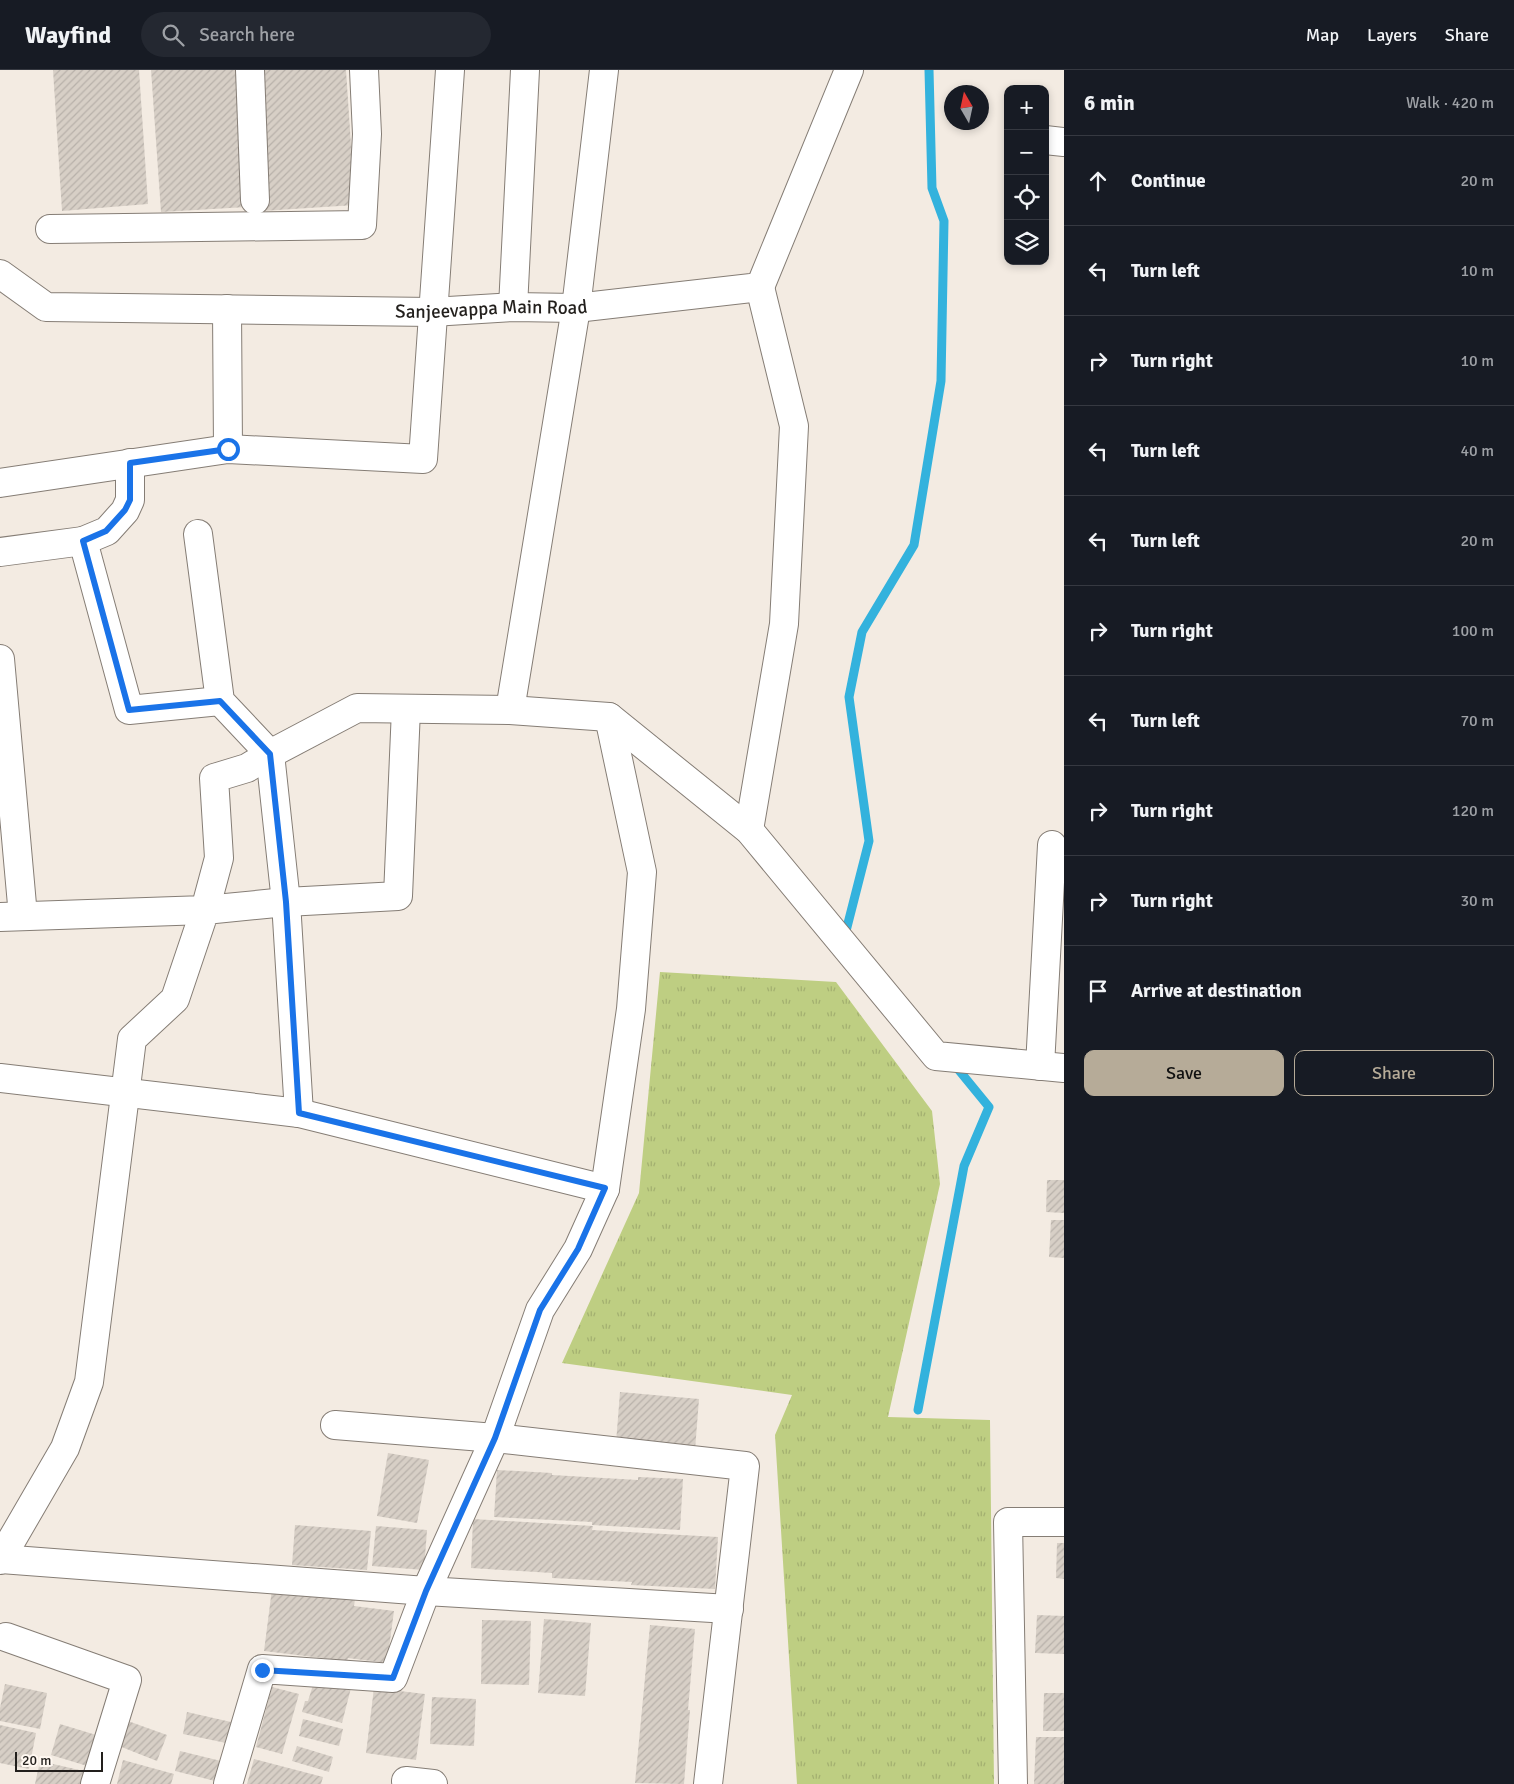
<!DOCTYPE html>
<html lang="en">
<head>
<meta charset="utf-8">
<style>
	:root { --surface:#171b24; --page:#242831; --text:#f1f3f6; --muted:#9ea1a6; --line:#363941; --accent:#b6ab98 }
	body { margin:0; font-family:Signika,sans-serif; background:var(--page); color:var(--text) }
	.controls { position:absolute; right:15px; top:15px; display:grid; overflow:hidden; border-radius:10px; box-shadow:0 2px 8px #0003 }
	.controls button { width:45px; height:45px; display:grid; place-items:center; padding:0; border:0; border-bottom:1px solid var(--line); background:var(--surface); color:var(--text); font:25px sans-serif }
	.compass { position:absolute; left:944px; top:15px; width:45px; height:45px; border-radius:50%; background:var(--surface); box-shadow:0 2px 8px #0003; rotate:351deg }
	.scale { position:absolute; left:15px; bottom:12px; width:88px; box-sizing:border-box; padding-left:5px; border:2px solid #221f1c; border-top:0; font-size:14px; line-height:18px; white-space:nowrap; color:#221f1c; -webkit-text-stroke:4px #fff8f1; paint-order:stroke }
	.stop { position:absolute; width:15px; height:15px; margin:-11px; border:4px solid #1a73e8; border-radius:50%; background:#fff }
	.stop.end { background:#1a73e8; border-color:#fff; box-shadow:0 1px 5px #0008 }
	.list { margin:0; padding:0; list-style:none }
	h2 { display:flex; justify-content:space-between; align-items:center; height:65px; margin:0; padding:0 20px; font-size:21px }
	h2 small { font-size:16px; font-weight:400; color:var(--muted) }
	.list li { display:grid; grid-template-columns:32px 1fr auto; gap:15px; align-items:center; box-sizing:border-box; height:90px; padding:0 20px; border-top:1px solid var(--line) }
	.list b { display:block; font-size:19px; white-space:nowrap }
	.list em { font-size:16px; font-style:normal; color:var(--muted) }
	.actions { display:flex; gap:10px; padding:15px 20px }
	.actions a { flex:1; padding:11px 0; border:1px solid var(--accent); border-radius:10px; text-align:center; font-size:18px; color:var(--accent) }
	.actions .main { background:var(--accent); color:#111 }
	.icon { flex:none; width:28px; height:28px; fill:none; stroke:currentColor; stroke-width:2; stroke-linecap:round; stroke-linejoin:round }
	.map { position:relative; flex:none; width:1064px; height:1714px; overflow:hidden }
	header { display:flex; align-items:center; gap:30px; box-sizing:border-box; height:70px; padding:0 25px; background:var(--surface); border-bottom:1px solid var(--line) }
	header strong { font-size:24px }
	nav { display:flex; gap:28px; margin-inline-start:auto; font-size:18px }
	.search { width:350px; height:45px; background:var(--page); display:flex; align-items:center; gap:12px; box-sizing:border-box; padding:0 18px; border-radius:28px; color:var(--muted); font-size:19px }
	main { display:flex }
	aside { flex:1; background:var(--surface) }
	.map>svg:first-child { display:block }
	.grass { fill:url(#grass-tufts) }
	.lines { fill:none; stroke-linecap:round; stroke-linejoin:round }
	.stream { stroke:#33b2dd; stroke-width:9 }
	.building { fill:url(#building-hatch) }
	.minor-casing { stroke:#857d75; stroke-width:30 }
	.minor { stroke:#fff; stroke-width:28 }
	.route { stroke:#1a73e8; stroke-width:6 }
	.labels { text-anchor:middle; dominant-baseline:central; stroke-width:5; stroke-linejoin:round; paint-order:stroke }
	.street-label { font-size:19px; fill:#221f1c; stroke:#fff8f1 }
</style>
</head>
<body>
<header>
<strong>Wayfind</strong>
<div class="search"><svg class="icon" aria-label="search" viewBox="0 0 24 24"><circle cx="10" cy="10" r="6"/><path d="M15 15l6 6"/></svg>Search here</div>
<nav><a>Map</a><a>Layers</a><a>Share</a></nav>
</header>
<main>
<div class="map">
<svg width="1064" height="1714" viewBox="0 0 1064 1714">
	<defs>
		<pattern id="grass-tufts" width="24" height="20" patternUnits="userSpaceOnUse" patternTransform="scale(1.25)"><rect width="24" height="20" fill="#bece82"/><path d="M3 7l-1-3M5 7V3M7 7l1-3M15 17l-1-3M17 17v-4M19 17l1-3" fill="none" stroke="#a3b070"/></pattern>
		<pattern id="building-hatch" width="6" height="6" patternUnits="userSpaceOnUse" patternTransform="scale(1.25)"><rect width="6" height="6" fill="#d7cfc6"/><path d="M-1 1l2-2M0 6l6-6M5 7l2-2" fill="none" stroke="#b8b1aa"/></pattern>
	</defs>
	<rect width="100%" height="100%" fill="#f3ebe2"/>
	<polygon class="grass" points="660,902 836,912 932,1041 940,1114 888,1347 990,1350 994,1714 797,1714 775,1365 792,1325 562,1293 639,1123"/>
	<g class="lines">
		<g class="stream">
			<polyline points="846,867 845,865 869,771 849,627 862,562 914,475 941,311 944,151 932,118 929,0"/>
			<polyline points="918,1340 964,1096 989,1037 953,993"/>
		</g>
	</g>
	<g class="building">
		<polygon points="53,0 139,0 148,134 62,141"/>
		<polygon points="151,0 237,0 247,137 161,142"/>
		<polygon points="252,0 346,0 355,135 262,141"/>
		<polygon points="1047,1110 1064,1110 1064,1143 1046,1142"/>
		<polygon points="1051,1150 1064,1150 1064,1188 1049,1187"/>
		<polygon points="620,1322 699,1329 695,1380 616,1373"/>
		<polygon points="388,1383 429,1390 417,1453 377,1446"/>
		<polygon points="497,1400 552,1403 552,1405 638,1410 638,1407 683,1409 680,1460 592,1455 592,1452 494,1447"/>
		<polygon points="473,1449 593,1456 592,1460 718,1467 715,1519 631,1515 632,1512 552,1508 552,1503 471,1498"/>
		<polygon points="295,1455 371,1461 367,1500 292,1495"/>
		<polygon points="376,1456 427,1460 424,1500 372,1496"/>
		<polygon points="1057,1473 1064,1473 1064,1509 1056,1508"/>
		<polygon points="272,1519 355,1529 354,1536 394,1541 387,1593 348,1588 347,1591 264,1581"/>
		<polygon points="1037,1545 1064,1546 1064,1584 1035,1583"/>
		<polygon points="544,1549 591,1553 585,1626 538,1623"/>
		<polygon points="482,1550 531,1551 529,1615 481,1614"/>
		<polygon points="650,1555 695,1559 688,1640 690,1640 684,1714 635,1713"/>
		<polygon points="325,1611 351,1618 342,1653 302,1642 305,1631 308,1631 313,1615 324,1618"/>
		<polygon points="5,1614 47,1623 40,1659 0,1651 0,1638"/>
		<polygon points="272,1617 299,1624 282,1684 256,1677"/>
		<polygon points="374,1618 425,1624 416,1690 366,1683"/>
		<polygon points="1044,1623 1064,1623 1064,1661 1043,1661"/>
		<polygon points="432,1627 476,1629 474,1676 430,1674"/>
		<polygon points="187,1642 231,1652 226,1673 183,1664"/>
		<polygon points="303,1649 343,1659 339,1676 299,1666"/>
		<polygon points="128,1651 167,1665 157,1691 119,1676"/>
		<polygon points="60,1654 106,1668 97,1699 51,1685"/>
		<polygon points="0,1655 36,1663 29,1699 0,1693"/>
		<polygon points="1036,1667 1064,1667 1064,1714 1034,1714"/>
		<polygon points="297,1676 333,1687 329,1702 292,1691"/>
		<polygon points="180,1681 221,1691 215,1711 175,1701"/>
		<polygon points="254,1689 323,1707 321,1714 247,1714"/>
		<polygon points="123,1690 174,1704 171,1714 117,1714"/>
		<polygon points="40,1691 88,1702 85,1714 35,1714"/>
	</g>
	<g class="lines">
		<g class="minor-casing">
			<g id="minor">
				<polyline points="250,0 255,130"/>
				<polyline points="1045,70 1064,72"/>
				<polyline points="50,159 362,155 367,64 364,0"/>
				<path id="s1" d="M0 204 46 237 432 242 513 237 576 238 760 217 849 0"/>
				<polyline points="513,237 525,0"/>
				<polyline points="227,239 228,379"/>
				<polyline points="0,413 228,379 423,389 450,0"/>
				<polyline points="83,471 107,461 125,441 130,430 130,393"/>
				<polyline points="0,482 83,471 129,640 220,631"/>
				<polyline points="0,589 23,846"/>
				<polyline points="510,640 576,238 604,0"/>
				<polyline points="749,760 784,554 794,356 760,217"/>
				<polyline points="0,847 205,840 219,788 214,708 247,698 270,684 220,631 198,464"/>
				<polyline points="1040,996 1052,775"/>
				<polyline points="0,1008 299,1043 605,1119"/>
				<polyline points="299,1043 286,832 270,684 357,638 510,640 609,647 749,760 936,986 1064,998"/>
				<polyline points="335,1355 495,1368 745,1396 708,1714"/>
				<polyline points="0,1489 426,1521 729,1539"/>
				<polyline points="0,1490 65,1378 89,1312 132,969 175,929 205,840 286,832 398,826 406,639"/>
				<polyline points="6,1567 127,1610 95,1714"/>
				<polyline points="406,1711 433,1714"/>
				<polyline points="228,1714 262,1599 393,1608 426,1521 495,1368 540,1240 578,1179 605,1119 631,939 642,802 609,647"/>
				<polyline points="1013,1714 1008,1452 1064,1452"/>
			</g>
		</g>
		<use href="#minor" class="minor"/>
	</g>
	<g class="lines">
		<polyline class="route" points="228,379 130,393 130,430 125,440 106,461 83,471 129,640 220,631 270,684 286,832 299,1043 605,1118 578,1179 540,1240 495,1368 426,1521 393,1608 262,1600"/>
	</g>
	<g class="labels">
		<g class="street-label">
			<text stroke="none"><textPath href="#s1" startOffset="502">Sanjeevappa Main Road</textPath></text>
		</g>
	</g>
</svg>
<div class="controls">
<button>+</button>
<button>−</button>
<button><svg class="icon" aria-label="locate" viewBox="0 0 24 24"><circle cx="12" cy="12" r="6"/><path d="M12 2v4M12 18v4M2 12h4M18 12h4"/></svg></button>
<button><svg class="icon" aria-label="layers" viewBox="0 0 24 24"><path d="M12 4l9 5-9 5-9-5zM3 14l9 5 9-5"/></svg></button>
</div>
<svg class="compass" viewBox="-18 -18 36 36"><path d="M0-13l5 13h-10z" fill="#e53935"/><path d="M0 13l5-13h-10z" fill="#9ea1a6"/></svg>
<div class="scale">20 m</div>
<div class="stop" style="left:228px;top:379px"></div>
<div class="stop end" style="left:262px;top:1600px"></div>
</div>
<aside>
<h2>6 min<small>Walk · 420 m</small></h2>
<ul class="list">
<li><svg class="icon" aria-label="ahead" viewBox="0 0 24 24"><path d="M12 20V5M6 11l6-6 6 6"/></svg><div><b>Continue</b></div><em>20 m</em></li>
<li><svg class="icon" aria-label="left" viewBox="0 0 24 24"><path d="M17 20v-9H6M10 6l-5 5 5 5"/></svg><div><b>Turn left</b></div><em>10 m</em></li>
<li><svg class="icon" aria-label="right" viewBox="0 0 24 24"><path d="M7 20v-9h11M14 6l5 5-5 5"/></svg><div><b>Turn right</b></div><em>10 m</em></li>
<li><svg class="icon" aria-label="left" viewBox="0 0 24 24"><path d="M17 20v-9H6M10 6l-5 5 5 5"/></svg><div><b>Turn left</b></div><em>40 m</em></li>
<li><svg class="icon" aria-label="left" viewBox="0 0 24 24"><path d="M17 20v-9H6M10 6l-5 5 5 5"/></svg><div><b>Turn left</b></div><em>20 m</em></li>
<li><svg class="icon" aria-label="right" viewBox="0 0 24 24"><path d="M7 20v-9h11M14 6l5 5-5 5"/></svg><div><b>Turn right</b></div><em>100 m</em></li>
<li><svg class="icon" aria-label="left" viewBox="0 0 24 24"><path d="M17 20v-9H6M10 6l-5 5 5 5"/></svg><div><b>Turn left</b></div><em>70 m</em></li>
<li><svg class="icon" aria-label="right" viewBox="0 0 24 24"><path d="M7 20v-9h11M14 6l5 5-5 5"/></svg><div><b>Turn right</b></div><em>120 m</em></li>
<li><svg class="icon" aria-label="right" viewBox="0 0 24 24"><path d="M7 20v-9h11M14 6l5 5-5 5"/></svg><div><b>Turn right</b></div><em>30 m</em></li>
<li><svg class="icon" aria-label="arrive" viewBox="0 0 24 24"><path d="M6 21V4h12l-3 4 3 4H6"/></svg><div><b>Arrive at destination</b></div></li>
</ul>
<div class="actions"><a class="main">Save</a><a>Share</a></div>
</aside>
</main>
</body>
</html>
